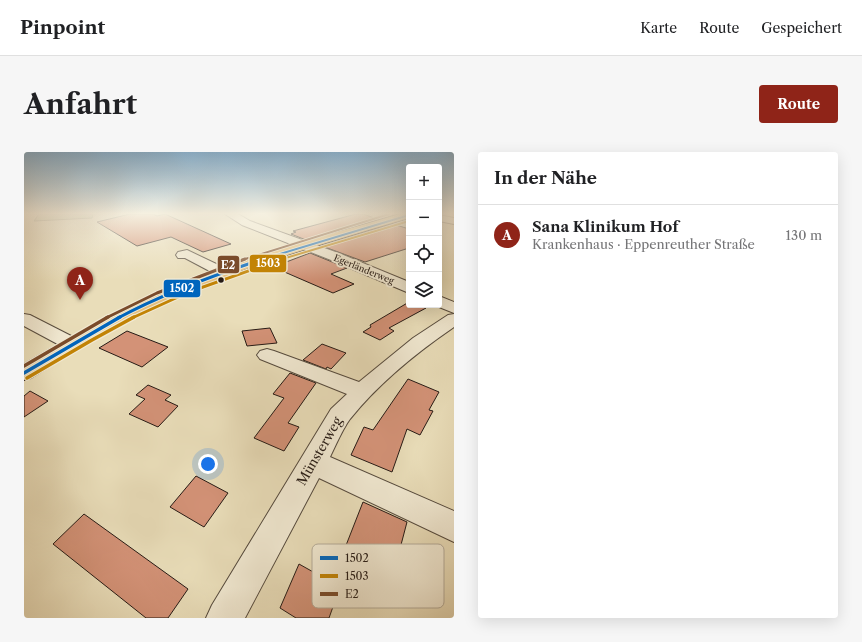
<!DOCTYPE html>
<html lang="de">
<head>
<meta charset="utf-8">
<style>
	:root { --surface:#fff; --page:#f6f6f6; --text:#202124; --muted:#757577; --line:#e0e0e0; --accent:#8f2418 }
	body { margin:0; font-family:"Libre Caslon Text",serif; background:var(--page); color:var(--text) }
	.controls { position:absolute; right:12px; top:12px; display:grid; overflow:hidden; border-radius:4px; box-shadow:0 4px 16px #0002 }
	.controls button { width:36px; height:36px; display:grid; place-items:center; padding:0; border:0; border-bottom:1px solid var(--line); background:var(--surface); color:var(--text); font:20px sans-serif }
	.you { position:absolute; left:184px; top:312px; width:14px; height:14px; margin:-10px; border:3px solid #fff; border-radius:50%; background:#1a73e8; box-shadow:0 0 0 6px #1a73e833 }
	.badge { display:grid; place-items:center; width:26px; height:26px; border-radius:50%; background:var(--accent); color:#fff; font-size:13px; font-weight:700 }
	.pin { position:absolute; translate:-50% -33px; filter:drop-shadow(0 1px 2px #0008) }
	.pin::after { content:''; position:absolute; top:21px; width:14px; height:12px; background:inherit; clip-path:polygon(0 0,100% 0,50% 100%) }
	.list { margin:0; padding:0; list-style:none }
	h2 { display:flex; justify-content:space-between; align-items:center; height:52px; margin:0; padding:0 16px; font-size:17px }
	h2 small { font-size:13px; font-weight:400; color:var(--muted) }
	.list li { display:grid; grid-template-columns:26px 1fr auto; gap:12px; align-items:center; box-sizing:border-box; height:60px; padding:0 16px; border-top:1px solid var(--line) }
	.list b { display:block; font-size:15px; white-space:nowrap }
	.list p { margin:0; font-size:13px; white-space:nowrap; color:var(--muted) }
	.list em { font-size:13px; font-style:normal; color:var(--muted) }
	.icon { flex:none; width:22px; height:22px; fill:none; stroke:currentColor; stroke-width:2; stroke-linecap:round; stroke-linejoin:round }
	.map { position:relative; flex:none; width:430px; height:466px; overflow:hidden; border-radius:4px }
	header { display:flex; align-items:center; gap:24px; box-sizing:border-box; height:56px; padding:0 20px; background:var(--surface); border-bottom:1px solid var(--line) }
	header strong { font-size:19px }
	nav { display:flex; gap:22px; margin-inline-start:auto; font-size:14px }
	.intro { display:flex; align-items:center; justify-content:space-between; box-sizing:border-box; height:96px; padding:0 24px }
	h1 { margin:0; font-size:28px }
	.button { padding:10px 18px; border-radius:4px; background:var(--accent); color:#fff; font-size:14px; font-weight:700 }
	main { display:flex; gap:24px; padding:0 24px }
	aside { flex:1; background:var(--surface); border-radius:4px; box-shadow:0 4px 16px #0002 }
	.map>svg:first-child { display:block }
	.green { fill:#b4c291; stroke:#6c6e53 }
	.building { fill:#d39277; stroke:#251a15 }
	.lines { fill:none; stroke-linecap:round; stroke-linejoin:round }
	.minor-casing { stroke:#564b3e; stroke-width:2 }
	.major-casing { stroke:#251a15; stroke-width:2 }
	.minor { fill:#f1e9d2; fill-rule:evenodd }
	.major { fill:#e4be7c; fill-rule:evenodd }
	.bus-1-far2-casing { stroke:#f1e9d2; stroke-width:3.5 }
	.bus-1-far1-casing { stroke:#f1e9d2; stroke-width:5 }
	.bus-1-casing { stroke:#f1e9d2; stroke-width:6 }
	.bus-2-far2-casing { stroke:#f1e9d2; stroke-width:3.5 }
	.bus-2-far1-casing { stroke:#f1e9d2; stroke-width:5 }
	.bus-2-casing { stroke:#f1e9d2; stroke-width:6 }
	.bus-3-far2-casing { stroke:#f1e9d2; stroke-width:3.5 }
	.bus-3-far1-casing { stroke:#f1e9d2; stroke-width:5 }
	.bus-3-casing { stroke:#f1e9d2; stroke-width:6 }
	.bus-1-far2 { stroke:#0065bd; stroke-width:2 }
	.bus-1-far1 { stroke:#0065bd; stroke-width:3 }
	.bus-1 { stroke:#0065bd; stroke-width:3.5 }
	.bus-2-far2 { stroke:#c28305; stroke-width:2 }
	.bus-2-far1 { stroke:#c28305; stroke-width:3 }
	.bus-2 { stroke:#c28305; stroke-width:3.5 }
	.bus-3-far2 { stroke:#7a4b2a; stroke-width:2 }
	.bus-3-far1 { stroke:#7a4b2a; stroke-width:3 }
	.bus-3 { stroke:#7a4b2a; stroke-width:3.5 }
	.bus-dot { fill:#251a15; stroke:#f1e9d2; stroke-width:1.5 }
	.labels { text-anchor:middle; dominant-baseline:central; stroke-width:4; stroke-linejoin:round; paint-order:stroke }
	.far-street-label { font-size:9px; fill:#251a15; stroke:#f1e9d2 }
	.near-street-label { font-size:13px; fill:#251a15; stroke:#f1e9d2 }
	.key { fill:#f1e9d2; stroke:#b4ab99; stroke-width:1 }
	.key-label { font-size:11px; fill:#251a15 }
	.line-badge { stroke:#f1e9d2; stroke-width:1.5 }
	.badge-label { font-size:11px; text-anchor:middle; font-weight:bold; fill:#fff }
</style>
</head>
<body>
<header>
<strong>Pinpoint</strong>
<nav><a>Karte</a><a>Route</a><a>Gespeichert</a></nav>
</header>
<div class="intro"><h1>Anfahrt</h1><a class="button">Route</a></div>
<main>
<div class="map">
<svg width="430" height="466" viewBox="0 0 430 466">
	<rect width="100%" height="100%" fill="#e9ddb9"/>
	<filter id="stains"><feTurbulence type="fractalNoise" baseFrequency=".005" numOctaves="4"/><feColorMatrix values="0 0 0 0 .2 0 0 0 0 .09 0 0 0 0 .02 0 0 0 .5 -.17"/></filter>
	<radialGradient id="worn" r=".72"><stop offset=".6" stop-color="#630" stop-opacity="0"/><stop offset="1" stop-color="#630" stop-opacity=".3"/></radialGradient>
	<polygon class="green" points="15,62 69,62 68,66 10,69"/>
	<g class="building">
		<polygon points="106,62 129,62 133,64 141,62 207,92 179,100 147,85 113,94 73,70"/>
		<polygon points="332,62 339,62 353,67 282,88 267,82 272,80 269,79"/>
		<polygon points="369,72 385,77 385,96 341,110 298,94"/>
		<polygon points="286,101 323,116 307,122 330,132 309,141 249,115"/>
		<polygon points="385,150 385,153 395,153 402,156 365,176 370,179 356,188 339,180 347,175 346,173"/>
		<polygon points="246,176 253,191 223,194 218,179"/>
		<polygon points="103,179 144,195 118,215 75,196"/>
		<polygon points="298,192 322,201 307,217 303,215 302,217 279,208"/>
		<polygon points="266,221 292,231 264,271 275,275 260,299 230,286 260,246 249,242"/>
		<polygon points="384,227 415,240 405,258 409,259 396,283 383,277 368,320 327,303 340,275 349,278"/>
		<polygon points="124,233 147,243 141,248 154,254 134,275 105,262 121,247 112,243"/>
		<polygon points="6,239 24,249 0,265 0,244"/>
		<polygon points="172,324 204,341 180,375 146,355"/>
		<polygon points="339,350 383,370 368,427 319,401"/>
		<polygon points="60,362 164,437 144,466 122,466 29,392"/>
		<polygon points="275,412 316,435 305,466 272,466 256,456"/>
	</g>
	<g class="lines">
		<g class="minor-casing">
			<g id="minor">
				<polygon points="201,62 214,62 226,69 317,102 385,130 385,141 307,108 218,73"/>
				<polygon points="415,63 430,66 430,72 415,69"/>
				<polygon points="163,98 205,118 207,121 205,124 200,125 195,124 161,106 154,106 152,103 154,100"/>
				<polygon points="415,144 430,150 430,161 410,153 415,153"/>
				<polygon points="0,162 6,163 55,188 58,192 55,196 48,198 41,196 0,174"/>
				<path d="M430 162V175C392 201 355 231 326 267 318 278 312 293 306 305L430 359V390L295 326 221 466H182L188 453 307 257 323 242 236 207 233 203 236 199 243 197 250 199 335 230 389 186 424 163Z"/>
			</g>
		</g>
		<g class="major-casing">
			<path id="major" d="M376 62H385V66C302 91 218 114 139 151 93 172 50 199 7 226L0 228V212C42 188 84 163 128 144 208 109 292 86 376 62Z"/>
		</g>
		<use href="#minor" class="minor"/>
		<use href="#major" class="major"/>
		<g class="bus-1-far2-casing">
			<polyline id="bus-1-far2" points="236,108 385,63"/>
		</g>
		<g class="bus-1-far1-casing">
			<path id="bus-1-far1" d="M94 166C140 141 190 123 239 107"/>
		</g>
		<g class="bus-1-casing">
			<polyline id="bus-1" points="0,221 96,165"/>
		</g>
		<g class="bus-2-far2-casing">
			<polyline id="bus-2-far2" points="255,108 385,69"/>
		</g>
		<g class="bus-2-far1-casing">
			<polyline id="bus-2-far1" points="108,166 165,140 258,107"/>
		</g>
		<g class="bus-2-casing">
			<polyline id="bus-2" points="3,226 68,188 110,165"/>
		</g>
		<g class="bus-3-far2-casing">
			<polyline id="bus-3-far2" points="218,108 365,62"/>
		</g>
		<g class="bus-3-far1-casing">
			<polyline id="bus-3-far1" points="82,166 133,141 221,107"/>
		</g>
		<g class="bus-3-casing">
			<polyline id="bus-3" points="0,214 84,165"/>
		</g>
		<use href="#bus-1-far2" class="bus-1-far2"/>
		<use href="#bus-1-far1" class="bus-1-far1"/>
		<use href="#bus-1" class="bus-1"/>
		<use href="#bus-2-far2" class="bus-2-far2"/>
		<use href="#bus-2-far1" class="bus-2-far1"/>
		<use href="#bus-2" class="bus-2"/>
		<use href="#bus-3-far2" class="bus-3-far2"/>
		<use href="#bus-3-far1" class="bus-3-far1"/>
		<use href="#bus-3" class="bus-3"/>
	</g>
	<linearGradient id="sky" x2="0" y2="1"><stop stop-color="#8bb6d6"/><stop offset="0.48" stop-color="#f5f0e0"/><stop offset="1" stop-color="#f5f0e0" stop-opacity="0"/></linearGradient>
	<rect width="430" height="128" fill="url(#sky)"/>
	<circle class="bus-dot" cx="197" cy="128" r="3.5"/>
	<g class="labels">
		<g class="far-street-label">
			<text transform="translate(340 117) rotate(22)">Egerländerweg</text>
		</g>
		<g class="near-street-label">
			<text transform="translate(295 299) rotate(-60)">Münsterweg</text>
		</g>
	</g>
	<rect x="288" y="392" width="132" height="64" rx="6" class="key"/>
	<rect x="296" y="404" width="18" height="4" fill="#0065bd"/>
	<rect x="296" y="422" width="18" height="4" fill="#c28305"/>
	<rect x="296" y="440" width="18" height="4" fill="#7a4b2a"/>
	<g class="key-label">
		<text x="321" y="410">1502</text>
		<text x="321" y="428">1503</text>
		<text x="321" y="446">E2</text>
	</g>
	<g class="line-badge">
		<rect x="225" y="102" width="38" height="19" rx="4" fill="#c28305"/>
		<rect x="193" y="103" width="23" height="19" rx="4" fill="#7a4b2a"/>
		<rect x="139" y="127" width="38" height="19" rx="4" fill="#0065bd"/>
	</g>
	<g class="badge-label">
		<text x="244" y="115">1503</text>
		<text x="204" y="117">E2</text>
		<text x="158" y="140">1502</text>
	</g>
	<rect width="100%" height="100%" filter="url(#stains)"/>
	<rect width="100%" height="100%" fill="url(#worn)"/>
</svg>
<div class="controls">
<button>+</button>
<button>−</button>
<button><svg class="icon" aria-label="locate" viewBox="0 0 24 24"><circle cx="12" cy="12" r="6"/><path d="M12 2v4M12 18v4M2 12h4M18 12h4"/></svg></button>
<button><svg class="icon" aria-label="layers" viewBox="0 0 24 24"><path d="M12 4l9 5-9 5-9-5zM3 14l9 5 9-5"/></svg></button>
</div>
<div class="you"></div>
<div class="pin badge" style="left:56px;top:148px">A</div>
</div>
<aside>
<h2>In der Nähe<small></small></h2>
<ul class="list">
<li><span class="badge">A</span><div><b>Sana Klinikum Hof</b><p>Krankenhaus · Eppenreuther Straße</p></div><em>130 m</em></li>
</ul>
</aside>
</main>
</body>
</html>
